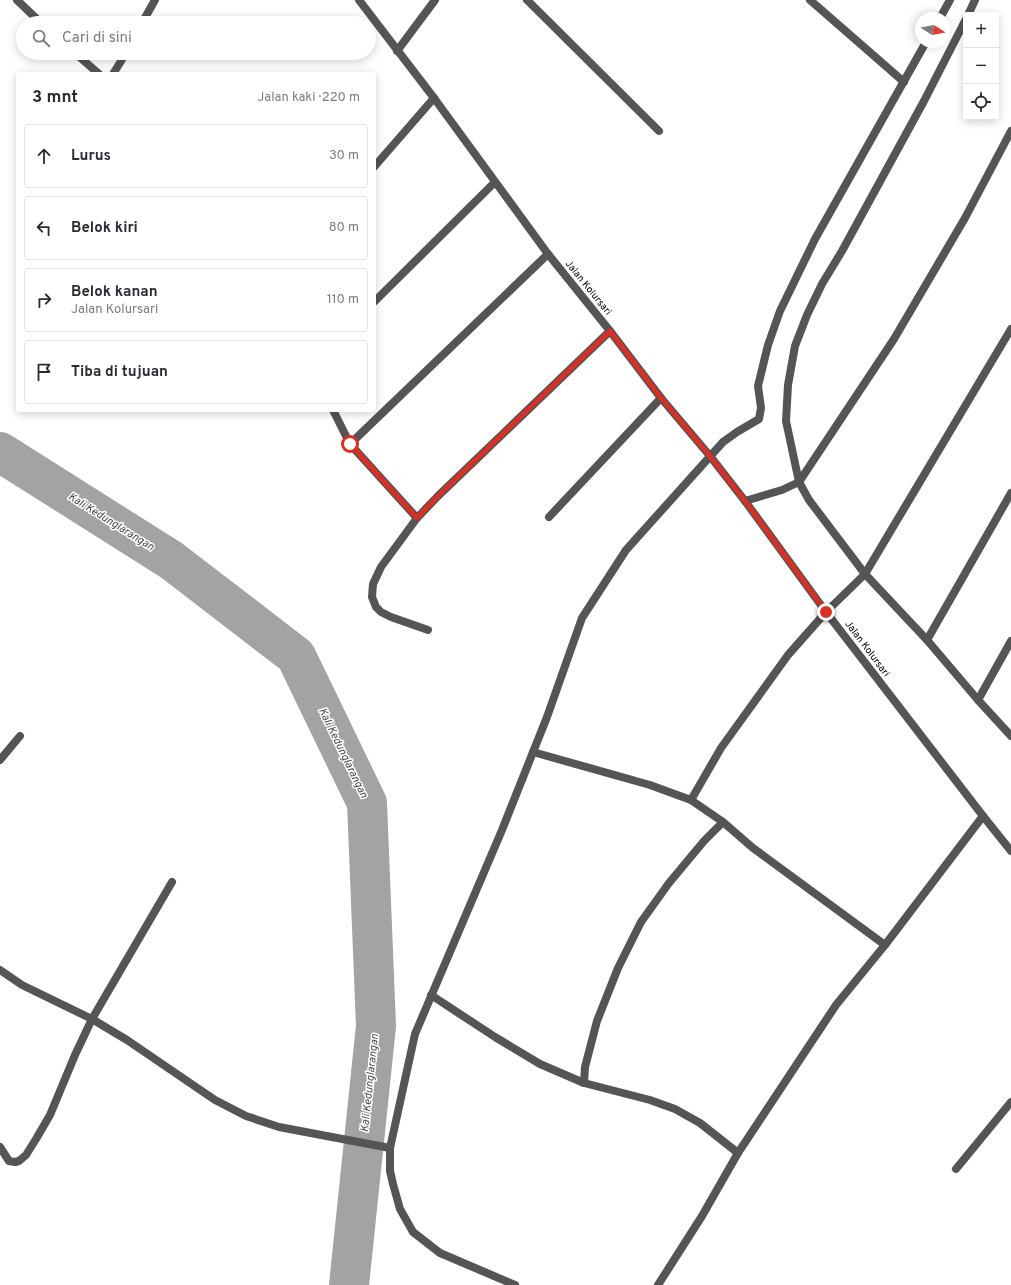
<!DOCTYPE html>
<html lang="id">
<head>
<meta charset="utf-8">
<style>
	:root { --surface:#fff; --page:#f2f2f3; --text:#2b2b33; --muted:#7c7c81; --line:#e1e1e2 }
	body { margin:0; font-family:Overpass,sans-serif; background:var(--page); color:var(--text) }
	.controls { position:absolute; right:12px; top:12px; display:grid; overflow:hidden; border-radius:4px; box-shadow:0 2px 10px #0003 }
	.controls button { width:36px; height:36px; display:grid; place-items:center; padding:0; border:0; border-bottom:1px solid var(--line); background:var(--surface); color:var(--text); font:20px sans-serif }
	.compass { position:absolute; left:915px; top:12px; width:36px; height:36px; border-radius:50%; background:var(--surface); box-shadow:0 2px 10px #0003; rotate:101deg }
	.stop { position:absolute; width:12px; height:12px; margin:-9px; border:3px solid #d93025; border-radius:50%; background:#fff }
	.stop.end { background:#d93025; border-color:#fff; box-shadow:0 1px 4px #0008 }
	.list { margin:0; padding:0; list-style:none }
	h2 { display:flex; justify-content:space-between; align-items:center; height:52px; margin:0; padding:0 16px; font-size:17px }
	h2 small { font-size:13px; font-weight:400; color:var(--muted) }
	.list li { display:grid; grid-template-columns:26px 1fr auto; gap:12px; align-items:center; box-sizing:border-box; height:64px; margin:0 8px 8px; padding:0 8px; border:1px solid var(--line); border-radius:4px }
	.list b { display:block; font-size:15px; white-space:nowrap }
	.list p { margin:0; font-size:13px; white-space:nowrap; color:var(--muted) }
	.list em { font-size:13px; font-style:normal; color:var(--muted) }
	.icon { flex:none; width:22px; height:22px; fill:none; stroke:currentColor; stroke-width:2; stroke-linecap:round; stroke-linejoin:round }
	.map { position:relative; flex:none; width:1011px; height:1285px; overflow:hidden }
	.search { position:absolute; background:var(--surface); box-shadow:0 2px 10px #0003; left:16px; top:16px; width:360px; height:44px; display:flex; align-items:center; gap:10px; box-sizing:border-box; padding:0 14px; border-radius:22px; color:var(--muted); font-size:15px }
	.panel { position:absolute; background:var(--surface); box-shadow:0 2px 10px #0003; left:16px; top:72px; width:360px; height:340px; border-radius:4px }
	.map>svg:first-child { display:block }
	.lines { fill:none; stroke-linecap:round; stroke-linejoin:round }
	.river { stroke:#a3a3a3; stroke-width:40 }
	.minor { stroke:#555; stroke-width:8 }
	.tertiary { stroke:#555; stroke-width:8 }
	.route { stroke:#d93025; stroke-width:5 }
	.labels { text-anchor:middle; dominant-baseline:central; stroke-width:3; stroke-linejoin:round; paint-order:stroke }
	.street-label { font-size:10px; fill:#000; stroke:#fff }
	.water-label { font-size:11px; font-style:italic; fill:#444; stroke:#fff }
</style>
</head>
<body>
<div class="map">
<svg width="1011" height="1285" viewBox="0 0 1011 1285">
	<rect width="100%" height="100%" fill="#fff"/>
	<g class="lines">
		<polyline class="river" points="0,452 171,560 296,656 367,803 376,1026 349,1285"/>
		<g class="minor">
			<polyline points="17,0 41,23"/>
			<polyline points="527,0 659,131"/>
			<polyline points="810,0 904,82"/>
			<polyline points="968,15 975,0"/>
			<polyline points="940,18 950,0"/>
			<polyline points="966,19 924,101 842,251 822,284 807,315 795,346 788,385 786,421 799,482 809,500 865,574 927,640 978,700 1011,736"/>
			<polyline points="142,23 155,0"/>
			<polyline points="397,51 435,0"/>
			<polyline points="75,53 99,74"/>
			<polyline points="113,74 126,53"/>
			<polyline points="374,167 434,98"/>
			<polyline points="374,302 495,182"/>
			<polyline points="333,410 350,444 417,518"/>
			<polyline points="350,444 548,254"/>
			<polyline points="745,501 782,490 799,482 894,339 965,218 1011,131"/>
			<polyline points="549,517 661,398"/>
			<polyline points="428,630 391,617 381,612 376,607 372,597 373,584 381,567 417,518 438,496 610,331"/>
			<polyline points="927,640 1011,493"/>
			<polyline points="978,700 1011,641"/>
			<polyline points="533,752 650,785 691,800 723,822 753,848 885,945"/>
			<polyline points="0,760 20,736"/>
			<polyline points="691,800 721,748 788,655 826,612 865,574 1011,329"/>
			<polyline points="0,970 22,985 92,1019 127,1040 215,1100 246,1116 279,1127 390,1148"/>
			<polyline points="431,995 495,1037 540,1064 584,1083 650,1100 675,1109 700,1123 738,1153"/>
			<polyline points="584,1083 585,1067 597,1021 618,968 641,922 669,883 704,841 723,822"/>
			<polyline points="0,1147 9,1161 15,1162 19,1161 26,1155 36,1139 50,1115 75,1055 92,1019 172,882"/>
			<polyline points="956,1169 1011,1102"/>
			<polyline points="515,1285 440,1253 413,1232 400,1209 393,1184 390,1171 390,1148 415,1034 502,830 547,717 582,618 626,550 723,442 737,432 759,419 761,408 758,386 768,345 780,311 815,239 926,42"/>
			<polyline points="658,1285 702,1216 738,1153 836,1005 885,945 983,816"/>
		</g>
		<polyline class="tertiary" points="359,0 434,98 548,254 610,331 661,398 710,456 745,501 826,612 983,816 1011,851"/>
	</g>
	<g class="lines">
		<polyline class="route" points="350,444 417,518 438,496 610,331 661,398 710,456 745,501 826,612"/>
	</g>
	<g class="labels">
		<g class="street-label">
			<text transform="translate(588 288) rotate(51)">Jalan Kolursari</text>
			<text transform="translate(867 649) rotate(53)">Jalan Kolursari</text>
		</g>
		<g class="water-label">
			<text transform="translate(111 522) rotate(32)">Kali Kedunglarangan</text>
			<text transform="translate(343 753) rotate(64)">Kali Kedunglarangan</text>
			<text transform="translate(370 1083) rotate(-84)">Kali Kedunglarangan</text>
		</g>
	</g>
</svg>
<div class="controls">
<button>+</button>
<button>−</button>
<button><svg class="icon" aria-label="locate" viewBox="0 0 24 24"><circle cx="12" cy="12" r="6"/><path d="M12 2v4M12 18v4M2 12h4M18 12h4"/></svg></button>
</div>
<svg class="compass" viewBox="-18 -18 36 36"><path d="M0-13l5 13h-10z" fill="#e53935"/><path d="M0 13l5-13h-10z" fill="#7c7c81"/></svg>
<div class="stop" style="left:350px;top:444px"></div>
<div class="stop end" style="left:826px;top:612px"></div>
<div class="search"><svg class="icon" aria-label="search" viewBox="0 0 24 24"><circle cx="10" cy="10" r="6"/><path d="M15 15l6 6"/></svg>Cari di sini</div>
<section class="panel">
<h2>3 mnt<small>Jalan kaki · 220 m</small></h2>
<ul class="list">
<li><svg class="icon" aria-label="ahead" viewBox="0 0 24 24"><path d="M12 20V5M6 11l6-6 6 6"/></svg><div><b>Lurus</b></div><em>30 m</em></li>
<li><svg class="icon" aria-label="left" viewBox="0 0 24 24"><path d="M17 20v-9H6M10 6l-5 5 5 5"/></svg><div><b>Belok kiri</b></div><em>80 m</em></li>
<li><svg class="icon" aria-label="right" viewBox="0 0 24 24"><path d="M7 20v-9h11M14 6l5 5-5 5"/></svg><div><b>Belok kanan</b><p>Jalan Kolursari</p></div><em>110 m</em></li>
<li><svg class="icon" aria-label="arrive" viewBox="0 0 24 24"><path d="M6 21V4h12l-3 4 3 4H6"/></svg><div><b>Tiba di tujuan</b></div></li>
</ul>
</section>
</div>
</body>
</html>
